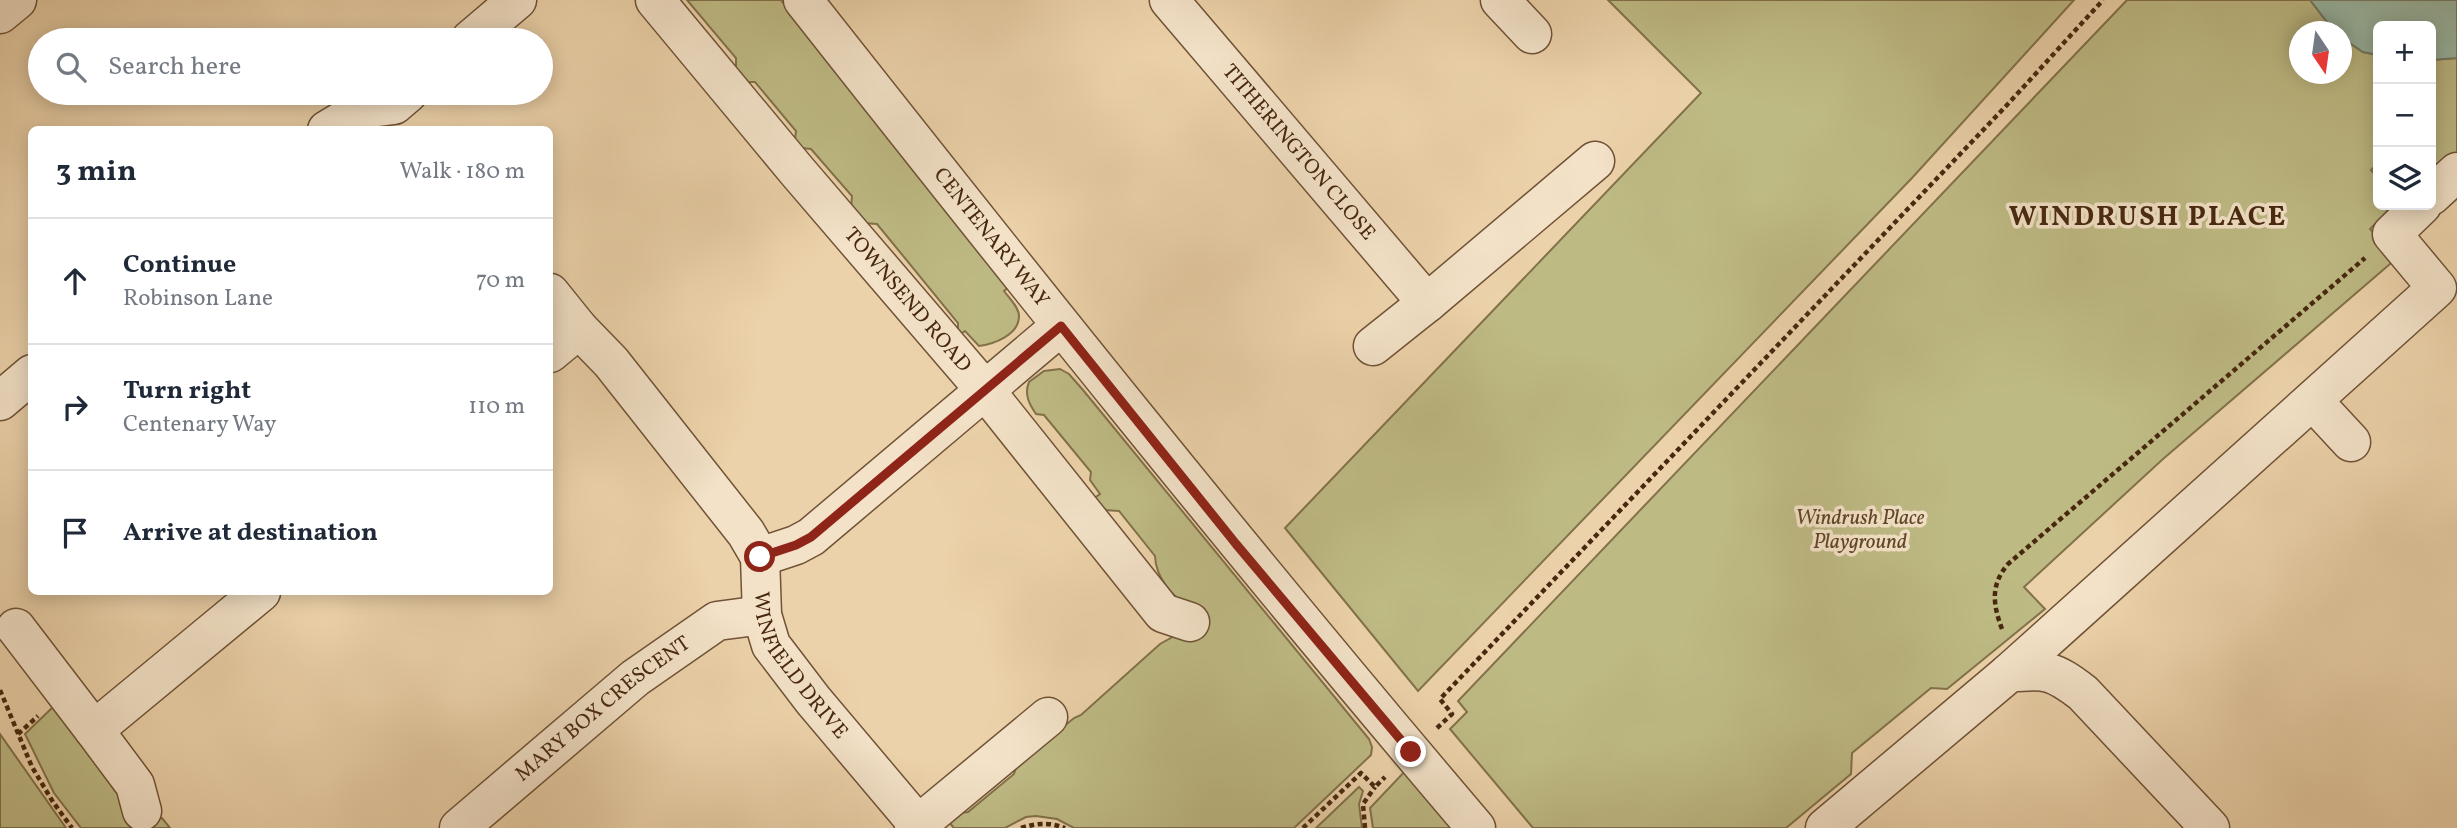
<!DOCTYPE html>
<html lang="en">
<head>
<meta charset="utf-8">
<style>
	:root { --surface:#fff; --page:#f6f6f7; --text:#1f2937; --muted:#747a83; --line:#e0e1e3 }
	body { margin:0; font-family:Vollkorn,serif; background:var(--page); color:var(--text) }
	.controls { position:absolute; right:21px; top:21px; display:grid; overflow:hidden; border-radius:10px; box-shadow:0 4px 18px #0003 }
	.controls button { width:63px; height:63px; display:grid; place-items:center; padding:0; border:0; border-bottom:2px solid var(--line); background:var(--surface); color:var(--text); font:35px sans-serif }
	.compass { position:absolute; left:2289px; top:21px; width:63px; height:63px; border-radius:50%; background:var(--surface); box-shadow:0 4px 18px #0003; rotate:167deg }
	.stop { position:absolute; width:21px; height:21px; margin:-16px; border:5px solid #8f2418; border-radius:50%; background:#fff }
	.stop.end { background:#8f2418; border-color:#fff; box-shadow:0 2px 7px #0008 }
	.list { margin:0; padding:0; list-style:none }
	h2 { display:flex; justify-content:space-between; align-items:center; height:91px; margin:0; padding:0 28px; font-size:30px }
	h2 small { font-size:23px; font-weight:400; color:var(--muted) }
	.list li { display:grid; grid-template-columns:46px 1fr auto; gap:21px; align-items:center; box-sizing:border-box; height:126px; padding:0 28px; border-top:2px solid var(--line) }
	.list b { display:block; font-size:26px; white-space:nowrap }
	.list p { margin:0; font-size:23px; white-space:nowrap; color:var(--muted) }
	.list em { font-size:23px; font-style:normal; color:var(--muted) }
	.icon { flex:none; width:38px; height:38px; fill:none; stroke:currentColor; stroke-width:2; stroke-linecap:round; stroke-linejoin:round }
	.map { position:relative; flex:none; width:2457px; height:828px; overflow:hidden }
	.search { position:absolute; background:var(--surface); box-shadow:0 4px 18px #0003; left:28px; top:28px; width:525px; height:77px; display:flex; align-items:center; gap:18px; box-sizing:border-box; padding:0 24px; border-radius:38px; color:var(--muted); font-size:26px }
	.panel { position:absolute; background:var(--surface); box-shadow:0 4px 18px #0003; left:28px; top:126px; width:525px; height:469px; border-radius:10px }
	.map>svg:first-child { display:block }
	.green { fill:#beba84; stroke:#82714a; stroke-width:2 }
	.water { fill:#9ab8a4; stroke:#797e68; stroke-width:2 }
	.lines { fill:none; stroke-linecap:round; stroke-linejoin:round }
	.minor-casing { stroke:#705236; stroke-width:41 }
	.path { stroke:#47280f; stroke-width:4.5; stroke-dasharray:5 3.5; stroke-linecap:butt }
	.minor { stroke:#f3e2c8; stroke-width:38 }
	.route { stroke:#8f2418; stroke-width:9 }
	.labels { text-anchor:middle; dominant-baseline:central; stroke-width:7; stroke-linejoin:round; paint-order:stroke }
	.street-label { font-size:21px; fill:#47280f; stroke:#f3e2c8 }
	.park-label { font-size:21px; font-style:italic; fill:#5f4526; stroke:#f3e2c8 }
	.district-label { font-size:28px; font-weight:bold; letter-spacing:2px; fill:#47280f; stroke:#f3e2c8 }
</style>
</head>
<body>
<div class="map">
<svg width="2457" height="828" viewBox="0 0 2457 828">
	<rect width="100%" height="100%" fill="#ecd2aa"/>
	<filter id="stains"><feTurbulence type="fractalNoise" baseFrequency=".00286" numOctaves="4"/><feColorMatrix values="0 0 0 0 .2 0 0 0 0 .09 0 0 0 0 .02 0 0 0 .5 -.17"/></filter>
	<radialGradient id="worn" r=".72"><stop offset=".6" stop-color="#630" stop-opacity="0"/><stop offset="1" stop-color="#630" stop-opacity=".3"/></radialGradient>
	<g class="green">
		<path d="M687 0H781L1011 285 1004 291C1009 298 1019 307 1019 316 1019 335 994 344 979 346L965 331 958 336V323L877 224 862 223 851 209 852 196 811 149 794 147 796 131 755 82H743L736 71V58Z"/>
		<polygon points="1608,0 2074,0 1912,178 1418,691 1285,528 1701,93"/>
		<polygon points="2127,0 2310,0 2334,31 2300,32 2300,74 2342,74 2342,38 2363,52 2378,55 2378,163 2371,170 2378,178 2378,205 2390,205 2386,213 2370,229 2397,258 2163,459 2024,587 2045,609 1947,689 1931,688 1852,753 1851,774 1786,828 1533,828 1450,729 1467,712 1458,701"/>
		<polygon points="2457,58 2457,164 2431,172 2431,60"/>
		<path d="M1060 369 1069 374 1083 390 1369 739 1372 747 1371 755 1294 828H1074L1057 819 1036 816 1026 817 1005 828H954L945 818 952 814 968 812 1014 774 1017 764 1074 718 1081 715 1160 644 1201 621C1182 602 1156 585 1155 556L1119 511 1104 510 1093 499 1100 494 1090 480 1091 472 1044 415 1036 414C1029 404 1024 394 1029 382L1044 371Z"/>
		<polygon points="56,704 139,822 162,818 170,828 81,828 54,793 25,734"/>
		<polygon points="0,734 66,828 0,828"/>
		<polygon points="1407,769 1455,828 1373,828 1370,808"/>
		<polygon points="1359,787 1363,791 1359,804 1362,828 1316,828"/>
	</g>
	<polygon class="water" points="2310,0 2457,0 2457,58 2431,60 2431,26 2378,26 2378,55 2363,52 2342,38 2342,32 2334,31"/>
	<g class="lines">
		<g class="minor-casing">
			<g id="minor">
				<path id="s1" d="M655 0 797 171 984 389 1163 613 1190 622"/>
				<path id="s2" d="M803 0C1023 279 1245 557 1476 828"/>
				<path id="s3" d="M1169 0 1427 303 1373 346"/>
				<polyline points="1500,0 1532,34"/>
				<polyline points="0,14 17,0"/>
				<polyline points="470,40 517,0"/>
				<polyline points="327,130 362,109 394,105 408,93"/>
				<polyline points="2431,196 2457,172"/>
				<path id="s4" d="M550 293 579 329 611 362 746 533 760 557 762 615 771 645 813 700 921 828"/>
				<polyline points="1427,303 1595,161"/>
				<polyline points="550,353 579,329"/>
				<polyline points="0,401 32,374"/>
				<polyline points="2313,401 2351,442"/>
				<polyline points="760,557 796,545 811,537 1061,326"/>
				<polyline points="16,628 94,730 261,592"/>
				<polyline points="2009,673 2437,288 2392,234 2422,205"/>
				<polyline points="94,730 135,785 142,811"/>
				<path id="s5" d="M459 828 635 678 717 621 762 615"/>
				<polyline points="914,828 1048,717"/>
				<path d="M1825 828 2009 673C2046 669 2053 670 2083 693L2210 828"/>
			</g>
		</g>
		<g class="path">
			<path d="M2002 629C1993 605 1990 585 2008 564L2365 258"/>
			<polyline points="0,690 32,767 53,802 72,828"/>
			<polyline points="1437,728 1452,714 1440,699 2007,105 2103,0"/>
			<polyline points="18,734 38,716"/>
			<path d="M1021 828C1037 823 1049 822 1065 828"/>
			<polyline points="1303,828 1361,773 1375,787 1385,777"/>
			<polyline points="1365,828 1363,804 1375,787"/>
		</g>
		<use href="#minor" class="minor"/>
	</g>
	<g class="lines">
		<polyline class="route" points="760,557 796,545 811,537 1061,326 1236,544 1411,752"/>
	</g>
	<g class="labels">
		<g class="street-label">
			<text stroke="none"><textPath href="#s3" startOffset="200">TITHERINGTON CLOSE</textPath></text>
			<text stroke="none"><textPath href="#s2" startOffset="303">CENTENARY WAY</textPath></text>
			<text stroke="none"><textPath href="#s1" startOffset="392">TOWNSEND ROAD</textPath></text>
			<text stroke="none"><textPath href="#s4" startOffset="458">WINFIELD DRIVE</textPath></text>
			<text stroke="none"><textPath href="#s5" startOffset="187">MARY BOX CRESCENT</textPath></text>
		</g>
		<g class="park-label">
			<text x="1860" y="518">Windrush Place<tspan x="1860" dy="24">Playground</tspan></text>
		</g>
		<g class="district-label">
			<text x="2148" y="217">WINDRUSH PLACE</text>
		</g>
	</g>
	<rect width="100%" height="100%" filter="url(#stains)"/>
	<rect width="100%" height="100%" fill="url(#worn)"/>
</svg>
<div class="controls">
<button>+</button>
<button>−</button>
<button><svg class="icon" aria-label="layers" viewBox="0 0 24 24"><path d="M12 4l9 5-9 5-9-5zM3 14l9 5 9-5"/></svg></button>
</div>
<svg class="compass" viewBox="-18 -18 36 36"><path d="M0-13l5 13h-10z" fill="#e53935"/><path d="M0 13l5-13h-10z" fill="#747a83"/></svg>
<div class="stop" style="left:760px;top:557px"></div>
<div class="stop end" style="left:1411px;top:752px"></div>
<div class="search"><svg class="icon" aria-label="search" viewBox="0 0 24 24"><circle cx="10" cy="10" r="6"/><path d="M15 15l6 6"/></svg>Search here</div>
<section class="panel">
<h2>3 min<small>Walk · 180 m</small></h2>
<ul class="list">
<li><svg class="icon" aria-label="ahead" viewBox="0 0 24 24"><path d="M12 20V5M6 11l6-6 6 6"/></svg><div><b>Continue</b><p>Robinson Lane</p></div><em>70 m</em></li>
<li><svg class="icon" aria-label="right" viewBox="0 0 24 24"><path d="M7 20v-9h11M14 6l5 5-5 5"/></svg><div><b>Turn right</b><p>Centenary Way</p></div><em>110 m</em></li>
<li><svg class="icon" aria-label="arrive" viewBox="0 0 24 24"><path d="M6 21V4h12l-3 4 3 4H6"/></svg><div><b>Arrive at destination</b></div></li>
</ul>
</section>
</div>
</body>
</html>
